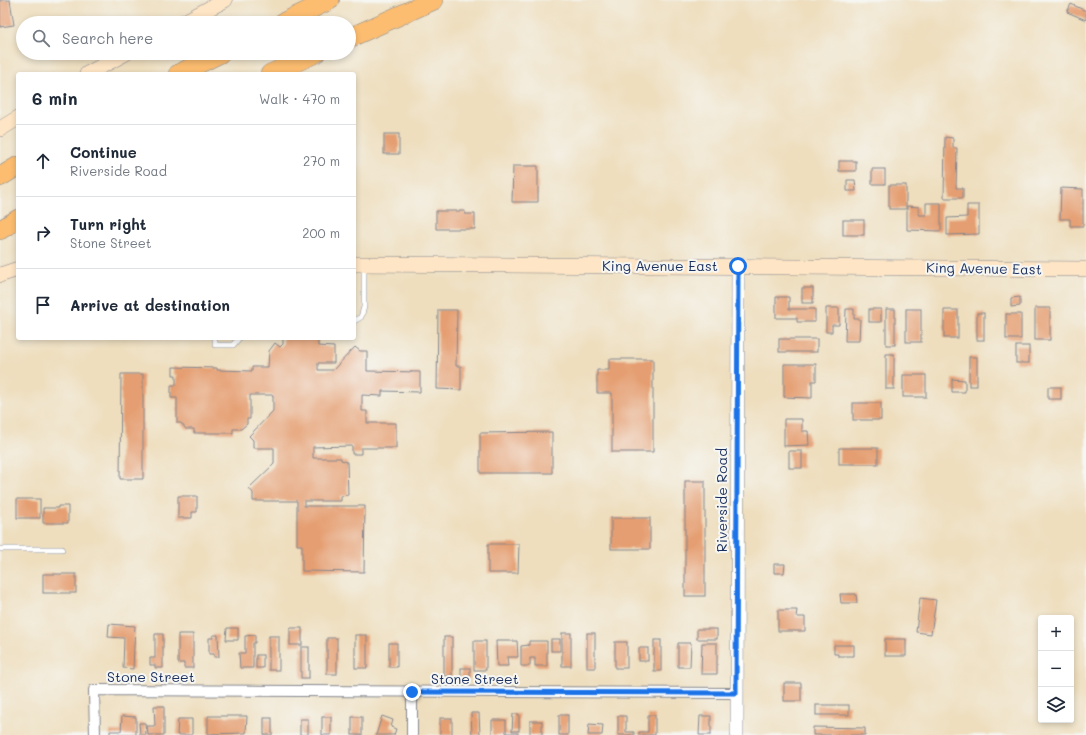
<!DOCTYPE html>
<html lang="en">
<head>
<meta charset="utf-8">
<style>
	:root { --surface:#fff; --page:#f2f2f3; --text:#1f2937; --muted:#747a83; --line:#e0e1e3 }
	body { margin:0; font-family:Mali,sans-serif; background:var(--page); color:var(--text) }
	.controls { position:absolute; right:12px; bottom:12px; display:grid; overflow:hidden; border-radius:4px; box-shadow:0 2px 6px #0003 }
	.controls button { width:36px; height:36px; display:grid; place-items:center; padding:0; border:0; border-bottom:1px solid var(--line); background:var(--surface); color:var(--text); font:20px sans-serif }
	.stop { position:absolute; width:12px; height:12px; margin:-9px; border:3px solid #1a73e8; border-radius:50%; background:#fff }
	.stop.end { background:#1a73e8; border-color:#fff; box-shadow:0 1px 4px #0008 }
	.list { margin:0; padding:0; list-style:none }
	h2 { display:flex; justify-content:space-between; align-items:center; height:52px; margin:0; padding:0 16px; font-size:17px }
	h2 small { font-size:13px; font-weight:400; color:var(--muted) }
	.list li { display:grid; grid-template-columns:26px 1fr auto; gap:12px; align-items:center; box-sizing:border-box; height:72px; padding:0 16px; border-top:1px solid var(--line) }
	.list b { display:block; font-size:15px; white-space:nowrap }
	.list p { margin:0; font-size:13px; white-space:nowrap; color:var(--muted) }
	.list em { font-size:13px; font-style:normal; color:var(--muted) }
	.icon { flex:none; width:22px; height:22px; fill:none; stroke:currentColor; stroke-width:2; stroke-linecap:round; stroke-linejoin:round }
	.map { position:relative; flex:none; width:1086px; height:735px; overflow:hidden }
	.search { position:absolute; background:var(--surface); box-shadow:0 2px 6px #0003; left:16px; top:16px; width:340px; height:44px; display:flex; align-items:center; gap:10px; box-sizing:border-box; padding:0 14px; border-radius:22px; color:var(--muted); font-size:15px }
	.panel { position:absolute; background:var(--surface); box-shadow:0 2px 6px #0003; left:16px; top:72px; width:340px; height:268px; border-radius:4px }
	.map>svg:first-child { display:block }
	.building { fill:#e59e71 }
	.lines { fill:none; stroke-linecap:round; stroke-linejoin:round }
	.service-casing { stroke:#84868e; stroke-width:6 }
	.minor-casing { stroke:#84868e; stroke-width:12 }
	.tertiary-casing { stroke:#84868e; stroke-width:14 }
	.secondary-casing { stroke:#84868e; stroke-width:16 }
	.motorway-casing { stroke:#84868e; stroke-width:20 }
	.service { stroke:#fff; stroke-width:5 }
	.minor { stroke:#fff; stroke-width:10 }
	.tertiary { stroke:#fff; stroke-width:13 }
	.secondary { stroke:#fee5c5; stroke-width:15 }
	.motorway { stroke:#fcbd6f; stroke-width:19 }
	.route { stroke:#1a73e8; stroke-width:5 }
	.labels { text-anchor:middle; dominant-baseline:central; stroke-width:4; stroke-linejoin:round; paint-order:stroke }
	.street-label { font-size:14px; fill:#1b2f5e; stroke:#f6f6f2 }
</style>
</head>
<body>
<div class="map">
<svg width="1086" height="735" viewBox="0 0 1086 735">
	<rect width="100%" height="100%" fill="#f6f6f2"/>
	<filter id="ink" filterUnits="userSpaceOnUse"><feTurbulence type="fractalNoise" baseFrequency=".025" numOctaves="2"/><feDisplacementMap in="SourceGraphic" scale="8" xChannelSelector="R" yChannelSelector="G"/><feConvolveMatrix kernelMatrix="1 2 1 2 8 2 1 2 1" color-interpolation-filters="sRGB"/></filter>
	<filter id="wash" filterUnits="userSpaceOnUse"><feTurbulence type="fractalNoise" baseFrequency=".012" numOctaves="4" result="noise"/><feDisplacementMap in="SourceGraphic" scale="16" xChannelSelector="R" yChannelSelector="G"/><feGaussianBlur stdDeviation="0.9" result="paint"/><feColorMatrix in="noise" values="0 0 0 0 0 0 0 0 0 0 0 0 0 0 0 0 0 1.4 0 .05"/><feComposite in="paint" operator="in"/></filter>
	<g filter="url(#wash)">
		<rect width="100%" height="100%" fill="#eedebe"/>
		<g id="blocks">
			<g class="building">
				<polygon points="0,0 10,0 14,25 0,27"/>
				<polygon points="1071,4 1086,11 1086,20 1067,12"/>
				<rect x="384" y="134" width="15" height="20"/>
				<polygon points="945,137 953,138 953,148 957,148 956,188 963,188 963,198 944,198"/>
				<rect x="839" y="161" width="17" height="10"/>
				<polygon points="513,166 538,166 538,202 512,202"/>
				<rect x="872" y="169" width="13" height="15"/>
				<polygon points="847,180 855,180 856,191 847,191"/>
				<rect x="889" y="185" width="17" height="24"/>
				<polygon points="1061,188 1083,189 1083,226 1070,226 1070,219 1060,219"/>
				<polygon points="926,203 941,203 941,231 907,230 907,206 919,207 919,215 926,215"/>
				<polygon points="967,205 979,205 979,234 947,235 947,218 967,217"/>
				<polygon points="436,211 465,211 465,214 475,214 475,229 436,229"/>
				<rect x="843" y="220" width="21" height="15"/>
				<rect x="802" y="288" width="11" height="15"/>
				<polygon points="776,297 789,297 789,309 815,309 815,322 797,322 797,318 776,318"/>
				<polygon points="1020,297 1020,306 1011,307 1011,298"/>
				<polygon points="826,308 839,308 839,325 832,325 832,332 826,332"/>
				<rect x="1035" y="308" width="15" height="32"/>
				<polygon points="846,309 854,309 854,319 860,319 859,341 845,341"/>
				<rect x="869" y="309" width="12" height="13"/>
				<rect x="886" y="309" width="9" height="36"/>
				<rect x="906" y="309" width="15" height="33"/>
				<polygon points="438,310 457,310 456,366 461,366 461,390 437,389"/>
				<rect x="944" y="310" width="14" height="28"/>
				<rect x="977" y="313" width="7" height="27"/>
				<rect x="1006" y="314" width="15" height="25"/>
				<polygon points="283,338 318,338 318,346 334,347 334,363 318,363 318,370 333,370 355,347 360,351 367,351 367,371 420,372 420,392 382,391 382,396 362,395 362,411 367,411 367,423 396,423 396,448 361,448 361,454 352,454 352,446 313,447 313,458 341,458 341,460 347,462 348,495 341,496 341,501 304,501 304,506 365,506 364,572 302,571 302,545 297,545 297,501 253,501 253,493 249,488 274,464 274,448 253,448 253,440 249,436 273,411 273,395 250,395 250,419 247,419 247,424 241,429 233,429 233,433 194,433 194,429 186,429 181,423 177,423 177,398 171,398 171,385 176,385 176,375 173,375 173,367 217,368 217,370 252,371 252,367 268,367 269,351 275,343 280,347 283,344"/>
				<rect x="779" y="339" width="38" height="13"/>
				<rect x="1016" y="346" width="13" height="17"/>
				<rect x="886" y="354" width="8" height="35"/>
				<rect x="969" y="357" width="8" height="29"/>
				<polygon points="609,359 653,359 653,452 612,452 612,393 597,393 597,370 609,370"/>
				<polygon points="784,364 816,364 816,381 812,381 812,398 784,397"/>
				<polygon points="121,374 143,374 143,479 120,479"/>
				<rect x="903" y="375" width="23" height="22"/>
				<polygon points="952,379 965,380 965,392 952,392"/>
				<rect x="1048" y="387" width="13" height="12"/>
				<rect x="853" y="403" width="28" height="17"/>
				<polygon points="784,419 802,419 802,431 808,431 809,445 784,446"/>
				<polygon points="552,432 552,473 480,473 480,433"/>
				<rect x="839" y="448" width="39" height="16"/>
				<rect x="789" y="451" width="13" height="17"/>
				<rect x="685" y="481" width="20" height="115"/>
				<polygon points="178,496 197,496 197,512 192,512 192,518 178,518"/>
				<rect x="17" y="499" width="23" height="19"/>
				<polygon points="58,506 68,506 68,523 43,523 43,508 58,508"/>
				<rect x="611" y="518" width="39" height="31"/>
				<polygon points="488,544 519,544 518,573 488,573"/>
				<polygon points="774,564 785,564 784,573 774,573"/>
				<rect x="43" y="574" width="33" height="19"/>
				<polygon points="840,594 856,594 857,603 841,603"/>
				<polygon points="920,598 936,600 931,634 916,632"/>
				<polygon points="778,610 797,610 796,617 805,617 805,631 778,631"/>
				<polygon points="109,624 135,626 133,669 123,668 124,638 108,637"/>
				<polygon points="227,628 238,628 238,640 226,640"/>
				<rect x="290" y="628" width="12" height="17"/>
				<rect x="697" y="629" width="20" height="10"/>
				<rect x="562" y="633" width="9" height="33"/>
				<rect x="587" y="633" width="8" height="35"/>
				<polygon points="155,634 163,634 163,668 155,668 155,665 150,665 150,658 155,658"/>
				<polygon points="178,634 193,634 193,668 184,668 184,663 178,663"/>
				<polygon points="213,635 218,635 219,657 214,657 214,654 209,654 209,638 213,638"/>
				<polygon points="255,635 255,643 253,643 253,668 240,668 239,653 245,653 245,636"/>
				<rect x="355" y="635" width="12" height="33"/>
				<rect x="269" y="636" width="10" height="34"/>
				<rect x="444" y="637" width="8" height="39"/>
				<rect x="327" y="638" width="10" height="36"/>
				<rect x="551" y="639" width="9" height="12"/>
				<rect x="885" y="639" width="21" height="17"/>
				<rect x="654" y="640" width="7" height="31"/>
				<rect x="474" y="641" width="12" height="29"/>
				<polygon points="496,641 517,641 518,657 507,657 508,666 497,666"/>
				<polygon points="529,641 547,641 547,666 535,666 535,658 530,658 530,666 521,666 521,646 529,645"/>
				<rect x="615" y="642" width="12" height="26"/>
				<rect x="389" y="643" width="8" height="24"/>
				<polygon points="678,643 691,643 690,667 678,667"/>
				<polygon points="702,643 717,643 717,674 701,674"/>
				<polygon points="834,645 854,645 854,656 838,656 838,654 834,654"/>
				<rect x="301" y="647" width="8" height="31"/>
				<rect x="639" y="648" width="9" height="13"/>
				<rect x="256" y="655" width="7" height="13"/>
				<rect x="461" y="668" width="9" height="11"/>
				<rect x="784" y="683" width="17" height="18"/>
				<rect x="816" y="705" width="33" height="10"/>
				<polygon points="154,706 164,706 164,735 148,735 147,726 155,726"/>
				<polygon points="471,713 479,713 480,735 472,735"/>
				<polygon points="513,714 519,714 519,731 512,731"/>
				<rect x="559" y="715" width="9" height="20"/>
				<polygon points="648,715 655,715 655,735 639,735 639,732 648,732"/>
				<polygon points="122,716 136,717 136,735 110,735 110,731 121,731"/>
				<polygon points="208,716 247,716 246,733 208,734"/>
				<polygon points="382,716 393,720 391,727 396,729 394,735 376,735"/>
				<polygon points="618,716 626,716 626,732 634,732 634,735 618,735"/>
				<polygon points="700,716 711,716 711,735 699,735"/>
				<rect x="322" y="717" width="9" height="18"/>
				<rect x="352" y="717" width="10" height="18"/>
				<rect x="264" y="718" width="8" height="17"/>
				<rect x="440" y="718" width="12" height="17"/>
				<polygon points="178,719 192,719 192,735 177,735"/>
				<rect x="300" y="719" width="8" height="16"/>
				<polygon points="492,720 506,720 506,733 518,733 518,735 492,735"/>
				<rect x="530" y="721" width="12" height="14"/>
				<polygon points="139,723 145,723 146,735 140,735"/>
				<polygon points="589,724 603,725 602,735 588,735"/>
				<polygon points="813,727 865,728 865,735 813,735"/>
			</g>
		</g>
	</g>
	<g filter="url(#ink)">
		<use href="#blocks" fill-opacity="0" stroke="#84868e" stroke-width="1"/>
		<g class="lines">
			<g class="service-casing">
				<g id="service">
					<polyline points="354,321 361,317 364,307 364,265"/>
					<polyline points="215,338 215,345 233,345 239,338"/>
					<polyline points="0,549 62,549"/>
				</g>
			</g>
			<g class="minor-casing">
				<g id="minor">
					<polyline points="95,735 94,690 736,693"/>
					<polyline points="412,735 412,692"/>
				</g>
			</g>
			<g class="tertiary-casing">
				<polyline id="tertiary" points="737,735 738,266"/>
			</g>
			<g class="secondary-casing">
				<g id="secondary">
					<polyline points="182,23 225,0"/>
					<polyline points="87,74 126,53"/>
					<polyline points="0,129 18,118"/>
					<polyline points="354,264 1086,269"/>
					<polyline points="0,275 18,269"/>
				</g>
			</g>
			<g class="motorway-casing">
				<g id="motorway">
					<polyline points="282,23 330,0"/>
					<polyline points="349,38 434,0"/>
					<polyline points="178,74 221,53"/>
					<polyline points="270,74 316,53"/>
					<polyline points="0,177 18,166"/>
					<polyline points="0,230 18,219"/>
				</g>
			</g>
			<use href="#service" class="service"/>
			<use href="#minor" class="minor"/>
			<use href="#tertiary" class="tertiary"/>
			<use href="#secondary" class="secondary"/>
			<use href="#motorway" class="motorway"/>
		</g>
	</g>
	<g class="lines" filter="url(#ink)">
		<polyline class="route" points="412,692 736,693 738,266"/>
	</g>
	<g class="labels">
		<g class="street-label">
			<text x="660" y="265">King Avenue East</text>
			<text transform="translate(984 268) rotate(1)">King Avenue East</text>
			<text transform="translate(721 500) rotate(-90)">Riverside Road</text>
			<text x="151" y="676">Stone Street</text>
			<text x="475" y="678">Stone Street</text>
		</g>
	</g>
</svg>
<div class="controls">
<button>+</button>
<button>−</button>
<button><svg class="icon" aria-label="layers" viewBox="0 0 24 24"><path d="M12 4l9 5-9 5-9-5zM3 14l9 5 9-5"/></svg></button>
</div>
<div class="stop" style="left:738px;top:266px"></div>
<div class="stop end" style="left:412px;top:692px"></div>
<div class="search"><svg class="icon" aria-label="search" viewBox="0 0 24 24"><circle cx="10" cy="10" r="6"/><path d="M15 15l6 6"/></svg>Search here</div>
<section class="panel">
<h2>6 min<small>Walk · 470 m</small></h2>
<ul class="list">
<li><svg class="icon" aria-label="ahead" viewBox="0 0 24 24"><path d="M12 20V5M6 11l6-6 6 6"/></svg><div><b>Continue</b><p>Riverside Road</p></div><em>270 m</em></li>
<li><svg class="icon" aria-label="right" viewBox="0 0 24 24"><path d="M7 20v-9h11M14 6l5 5-5 5"/></svg><div><b>Turn right</b><p>Stone Street</p></div><em>200 m</em></li>
<li><svg class="icon" aria-label="arrive" viewBox="0 0 24 24"><path d="M6 21V4h12l-3 4 3 4H6"/></svg><div><b>Arrive at destination</b></div></li>
</ul>
</section>
</div>
</body>
</html>
